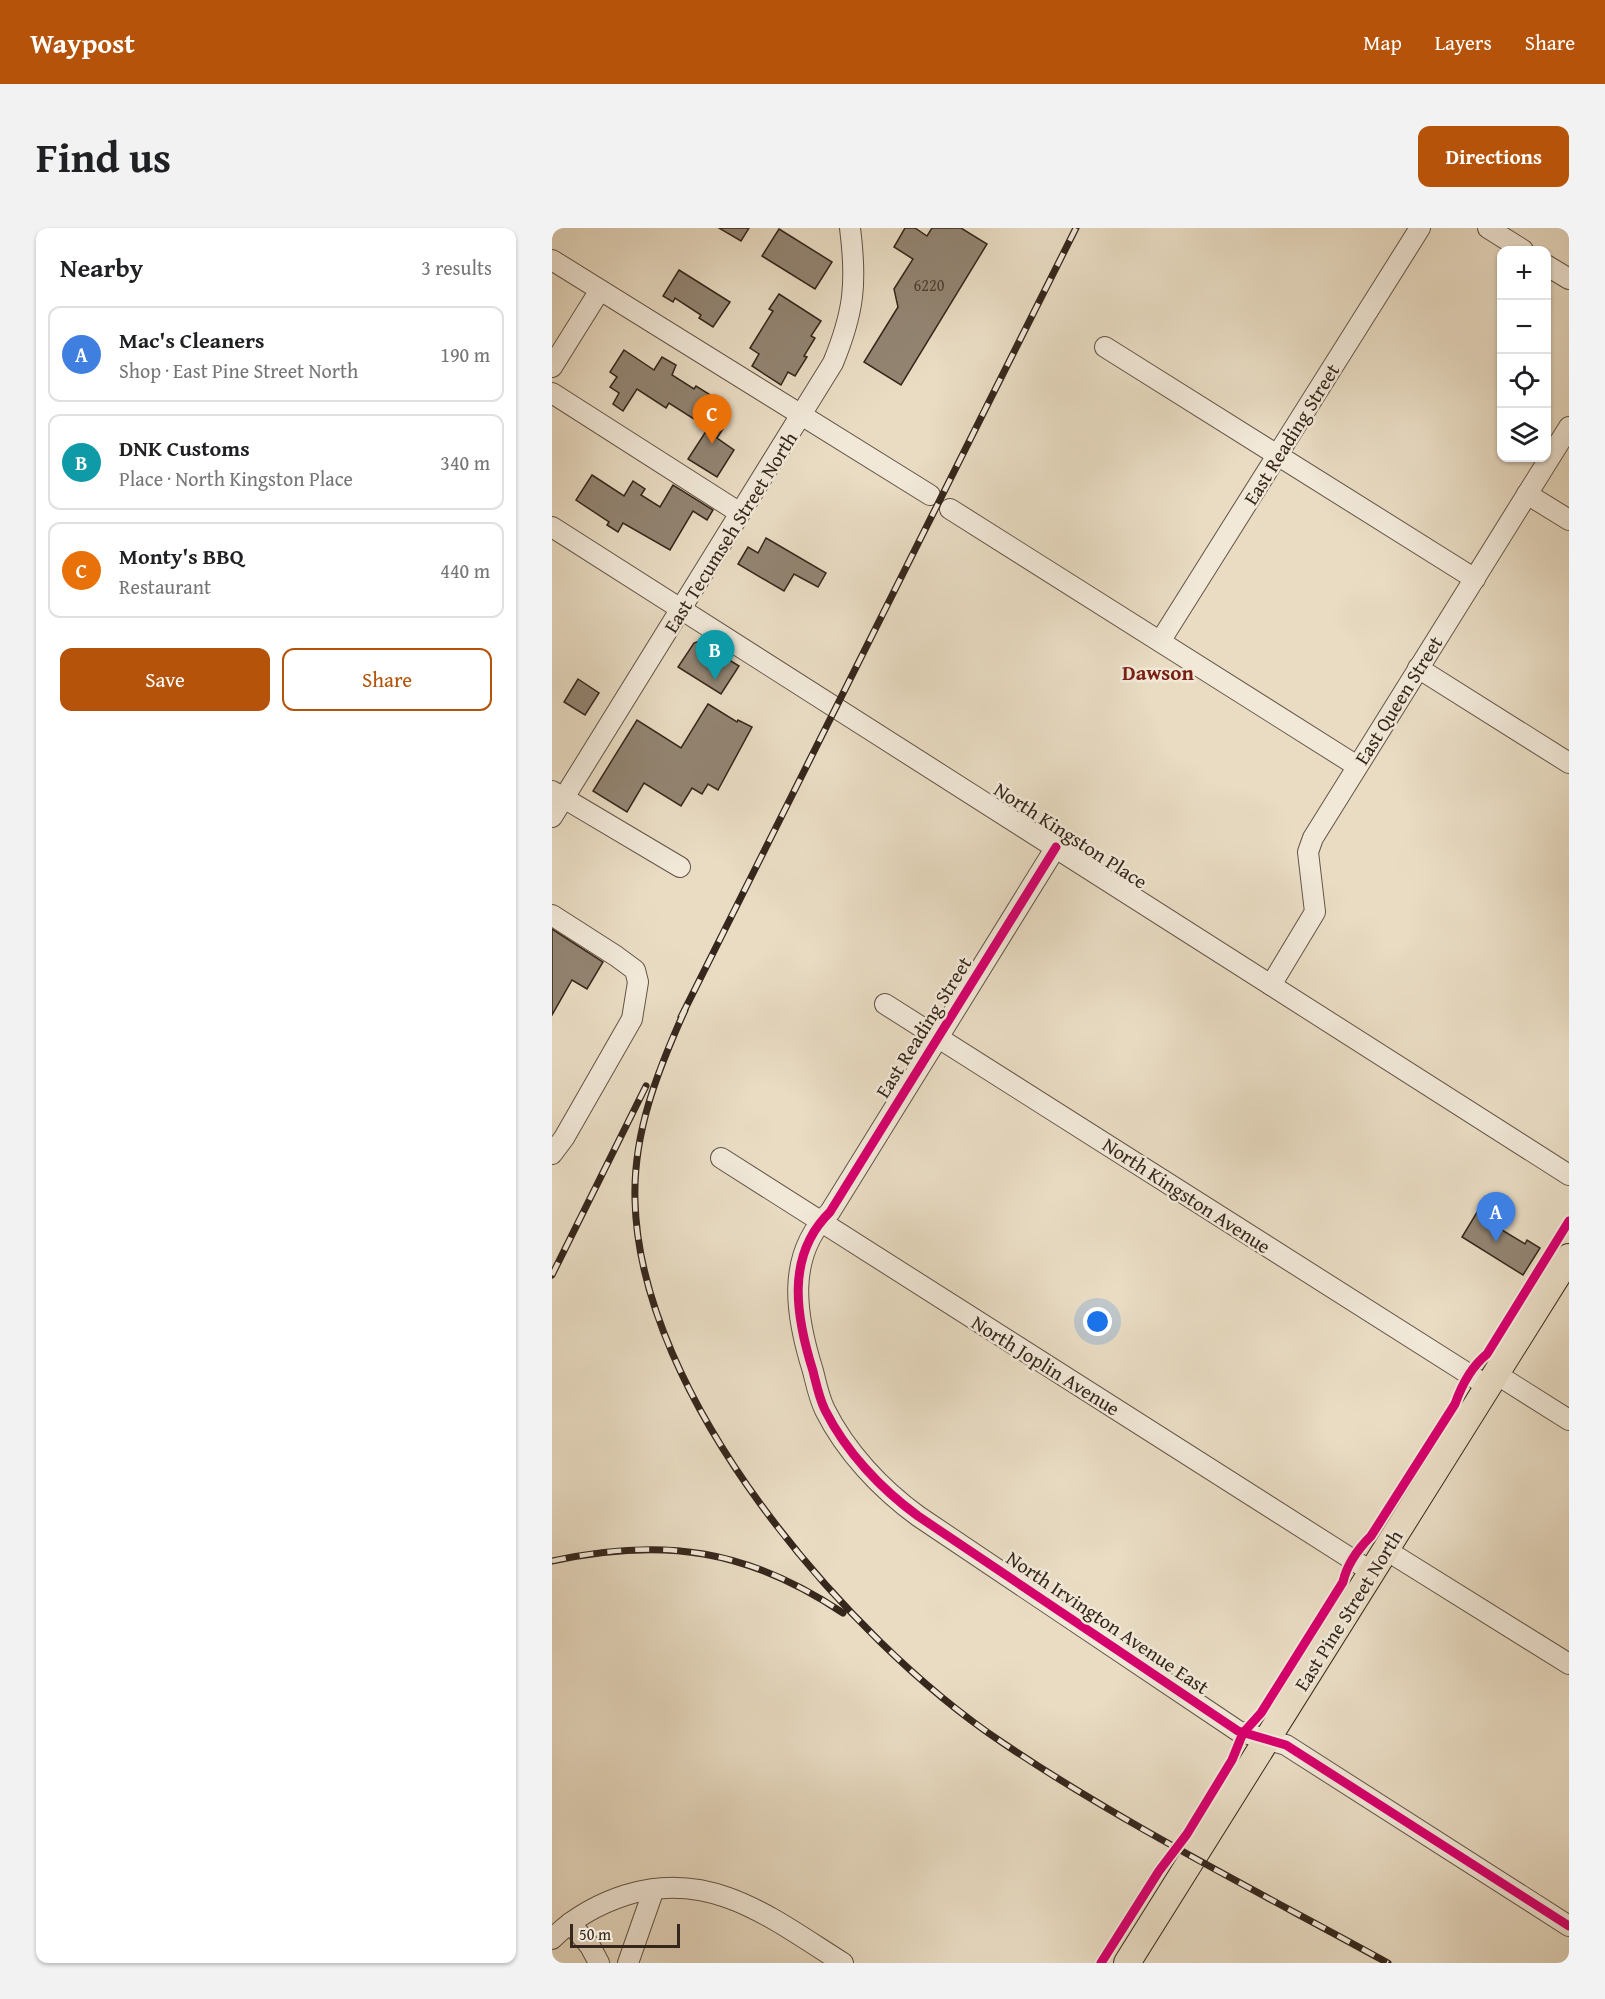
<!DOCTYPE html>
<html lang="en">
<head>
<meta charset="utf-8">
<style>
	:root { --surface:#fff; --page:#f2f2f2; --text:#202124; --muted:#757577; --line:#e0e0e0; --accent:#b45309 }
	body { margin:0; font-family:"Gentium Book Plus",serif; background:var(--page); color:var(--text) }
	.controls { position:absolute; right:18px; top:18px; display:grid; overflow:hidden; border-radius:12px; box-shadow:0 2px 4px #0004 }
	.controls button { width:54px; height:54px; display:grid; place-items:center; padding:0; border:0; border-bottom:2px solid var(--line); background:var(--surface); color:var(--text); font:30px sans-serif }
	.scale { position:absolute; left:18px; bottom:15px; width:110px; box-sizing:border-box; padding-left:6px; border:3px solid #36271c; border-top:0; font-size:16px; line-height:21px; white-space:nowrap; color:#36271c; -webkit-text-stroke:4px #f1e8d8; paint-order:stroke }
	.you { position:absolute; left:546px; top:1094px; width:21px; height:21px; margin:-15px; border:4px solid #fff; border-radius:50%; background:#1a73e8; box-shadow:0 0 0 9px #1a73e833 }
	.badge { display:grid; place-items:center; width:39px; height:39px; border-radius:50%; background:var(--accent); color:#fff; font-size:20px; font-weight:700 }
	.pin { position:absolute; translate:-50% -50px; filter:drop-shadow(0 2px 3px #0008) }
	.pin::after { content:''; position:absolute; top:32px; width:21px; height:18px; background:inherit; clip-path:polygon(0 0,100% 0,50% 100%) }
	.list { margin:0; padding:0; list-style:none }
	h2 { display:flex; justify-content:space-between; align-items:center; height:78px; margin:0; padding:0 24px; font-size:26px }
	h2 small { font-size:20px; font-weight:400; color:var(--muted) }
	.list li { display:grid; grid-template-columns:39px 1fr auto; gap:18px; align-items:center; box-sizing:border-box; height:96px; margin:0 12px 12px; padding:0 12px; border:2px solid var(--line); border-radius:12px }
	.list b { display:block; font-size:22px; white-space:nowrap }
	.list p { margin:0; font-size:20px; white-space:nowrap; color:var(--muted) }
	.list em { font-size:20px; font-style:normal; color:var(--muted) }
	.actions { display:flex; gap:12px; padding:18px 24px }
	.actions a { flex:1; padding:14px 0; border:2px solid var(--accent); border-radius:12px; text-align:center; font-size:21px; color:var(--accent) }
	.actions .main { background:var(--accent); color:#fff }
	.icon { flex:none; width:33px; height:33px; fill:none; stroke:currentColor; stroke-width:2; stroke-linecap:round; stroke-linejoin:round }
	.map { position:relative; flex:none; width:1017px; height:1735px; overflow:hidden; border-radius:12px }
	header { display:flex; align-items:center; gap:36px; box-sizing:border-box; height:84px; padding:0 30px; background:var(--accent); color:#fff }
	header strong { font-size:28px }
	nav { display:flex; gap:33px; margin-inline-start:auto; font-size:21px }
	.intro { display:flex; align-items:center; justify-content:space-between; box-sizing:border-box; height:144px; padding:0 36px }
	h1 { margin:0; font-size:42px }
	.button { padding:15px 27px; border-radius:12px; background:var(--accent); color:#fff; font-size:21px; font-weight:700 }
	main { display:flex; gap:36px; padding:0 36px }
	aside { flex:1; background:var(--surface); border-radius:12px; box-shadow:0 2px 4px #0004 }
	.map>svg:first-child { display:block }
	.building { fill:#938573; stroke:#36271c; stroke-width:1.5 }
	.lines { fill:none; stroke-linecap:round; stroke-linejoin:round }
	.minor-casing { stroke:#635446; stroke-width:22 }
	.major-casing { stroke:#36271c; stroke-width:28 }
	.minor { stroke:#f1e8d8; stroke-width:20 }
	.major { stroke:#e9dcc3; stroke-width:26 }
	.rail-casing { stroke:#36271c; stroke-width:7 }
	.rail { stroke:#f1e8d8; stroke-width:4.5; stroke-dasharray:14; stroke-linecap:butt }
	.cycleway-casing { stroke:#f1e8d8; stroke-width:13 }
	.cycleway { stroke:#d6006c; stroke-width:9 }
	.labels { text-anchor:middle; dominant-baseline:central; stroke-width:5; stroke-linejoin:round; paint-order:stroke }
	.number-label { font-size:16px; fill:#4d3e32 }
	.street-label { font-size:20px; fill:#36271c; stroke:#f1e8d8 }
	.neighbourhood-label { font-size:21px; font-weight:bold; fill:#7a1f14; stroke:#f1e8d8 }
</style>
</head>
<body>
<header>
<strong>Waypost</strong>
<nav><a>Map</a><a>Layers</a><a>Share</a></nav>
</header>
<div class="intro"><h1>Find us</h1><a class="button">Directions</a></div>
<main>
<aside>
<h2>Nearby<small>3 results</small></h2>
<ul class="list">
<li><span class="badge" style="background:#3f7fe0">A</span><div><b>Mac's Cleaners</b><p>Shop · East Pine Street North</p></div><em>190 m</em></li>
<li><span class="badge" style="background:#0f9aa8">B</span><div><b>DNK Customs</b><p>Place · North Kingston Place</p></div><em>340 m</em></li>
<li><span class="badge" style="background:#e8710a">C</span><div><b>Monty's BBQ</b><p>Restaurant</p></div><em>440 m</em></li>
</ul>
<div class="actions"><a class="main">Save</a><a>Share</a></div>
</aside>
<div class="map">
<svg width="1017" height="1735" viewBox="0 0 1017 1735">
	<rect width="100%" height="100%" fill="#e9dcc3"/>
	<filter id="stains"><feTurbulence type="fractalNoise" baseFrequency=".00333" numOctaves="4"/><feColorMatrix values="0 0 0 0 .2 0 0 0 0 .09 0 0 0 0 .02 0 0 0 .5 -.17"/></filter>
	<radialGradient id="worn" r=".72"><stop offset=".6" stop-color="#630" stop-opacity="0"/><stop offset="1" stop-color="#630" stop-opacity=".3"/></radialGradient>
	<g class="building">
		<polygon points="167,0 197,0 189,13"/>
		<polygon points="353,0 363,0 375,8 380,0 409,0 435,16 349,157 312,134 346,79 342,61 361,31 342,19"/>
		<polygon points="227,1 280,34 263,61 210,28"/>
		<polygon points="127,42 178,74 161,99 147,90 149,87 123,70 121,74 111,68"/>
		<polygon points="227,66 269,93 259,108 263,110 252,128 255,129 243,148 236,144 229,157 200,138 207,126 198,120 221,83 217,81"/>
		<polygon points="72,122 102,142 110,129 124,137 120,147 142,161 144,158 160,168 145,193 117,175 114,180 85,161 71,183 61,176 67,165 58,159 65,149 58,144"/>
		<polygon points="160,194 171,201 165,210 182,222 165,249 136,231"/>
		<polygon points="40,247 72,268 81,253 93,261 89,267 108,279 121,257 161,282 155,292 141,283 118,322 71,295 66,304 55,297 57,294 24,272"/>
		<polygon points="214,310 274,345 266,359 242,346 232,363 186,336 196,319 206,325"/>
		<polygon points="147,413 187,438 169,466 126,439 142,415"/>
		<polygon points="26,451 47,465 33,487 12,474"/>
		<polygon points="156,476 185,494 186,492 200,499 166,562 156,556 150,566 140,560 129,578 92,555 75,584 41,563 85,492 129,520"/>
		<polygon points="0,701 51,734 35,761 20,752 0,787"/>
		<polygon points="927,981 938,987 935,993 973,1016 975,1012 988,1020 971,1047 910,1009"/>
	</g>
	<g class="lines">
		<g class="minor-casing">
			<g id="minor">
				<polyline points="936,0 971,22"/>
				<polyline points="0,32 378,267"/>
				<polyline points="994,37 1017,51"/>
				<polyline points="553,119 923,351"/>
				<polyline points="0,139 48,62"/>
				<polyline points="0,165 188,285"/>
				<polyline points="975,266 1017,292"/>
				<polyline points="398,281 805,538"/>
				<polyline points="0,299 1017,947"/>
				<polyline points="609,412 868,0"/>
				<polyline points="866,440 1017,535"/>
				<polyline points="0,563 128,639"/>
				<path d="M0 589 281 135C302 84 305 55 298 0"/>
				<path d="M504 619 278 984C233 1028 244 1089 261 1143 264 1155 267 1170 273 1182 294 1224 329 1261 366 1288L686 1503 734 1517 1017 1698"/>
				<polyline points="0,687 64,728 83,742 86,754 80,791 12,910 0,926"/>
				<polyline points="719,757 763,684 756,624 761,610 1017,199"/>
				<polyline points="333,776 937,1159"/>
				<polyline points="169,930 820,1344"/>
				<polyline points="944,1146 1017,1192"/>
				<polyline points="834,1322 1017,1436"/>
				<polyline points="18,1695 38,1718 47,1735"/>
				<path d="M0 1711C21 1690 46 1676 74 1667 160 1640 222 1692 291 1735"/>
				<polyline points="76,1735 102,1661"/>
			</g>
		</g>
		<g class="major-casing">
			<polyline id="major" points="575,1735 1017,1029"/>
		</g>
		<use href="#minor" class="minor"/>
		<use href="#major" class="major"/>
		<g class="rail-casing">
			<g id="rail">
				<path d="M133 782C106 842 81 904 83 972 87 1168 294 1410 451 1515 573 1597 707 1664 836 1735"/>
				<polyline points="129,789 524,0"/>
				<polyline points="0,1047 94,858"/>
				<path d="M0 1333C112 1309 195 1321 291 1385"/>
			</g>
		</g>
		<use href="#rail" class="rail"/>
		<g class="cycleway-casing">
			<g id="cycleway">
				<path d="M504 619 278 984C233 1028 244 1089 261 1143 264 1155 267 1170 273 1182 294 1224 329 1261 366 1288L686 1503 734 1517 1017 1698"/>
				<path d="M549 1735 607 1643 635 1606 680 1532 691 1505 709 1485 791 1354C795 1336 806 1321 819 1308L903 1176C910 1156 919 1139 935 1126L1017 993"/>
			</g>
		</g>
		<use href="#cycleway" class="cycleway"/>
	</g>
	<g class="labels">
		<g class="number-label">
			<text x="377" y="57">6220</text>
		</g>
		<g class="street-label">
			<text transform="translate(739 206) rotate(-58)">East Reading Street</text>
			<text transform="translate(178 304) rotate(-58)">East Tecumseh Street North</text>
			<text transform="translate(846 472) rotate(-58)">East Queen Street</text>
			<text transform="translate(519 607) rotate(33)">North Kingston Place</text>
			<text transform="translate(371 799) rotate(-58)">East Reading Street</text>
			<text transform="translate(635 967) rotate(33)">North Kingston Avenue</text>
			<text transform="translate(494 1137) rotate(32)">North Joplin Avenue</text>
			<text transform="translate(796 1382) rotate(-58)">East Pine Street North</text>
			<text transform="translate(556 1394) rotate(34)">North Irvington Avenue East</text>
		</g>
		<g class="neighbourhood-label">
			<text x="606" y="444">Dawson</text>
		</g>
	</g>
	<rect width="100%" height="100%" filter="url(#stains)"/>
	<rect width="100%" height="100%" fill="url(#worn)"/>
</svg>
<div class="controls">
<button>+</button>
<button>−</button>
<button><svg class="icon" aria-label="locate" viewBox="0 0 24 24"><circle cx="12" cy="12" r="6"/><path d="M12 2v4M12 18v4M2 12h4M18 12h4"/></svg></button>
<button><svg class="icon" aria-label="layers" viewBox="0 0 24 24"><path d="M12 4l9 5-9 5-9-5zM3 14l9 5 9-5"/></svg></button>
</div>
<div class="scale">50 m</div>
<div class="you"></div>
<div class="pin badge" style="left:944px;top:1014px;background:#3f7fe0">A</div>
<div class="pin badge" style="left:163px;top:452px;background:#0f9aa8">B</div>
<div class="pin badge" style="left:160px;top:216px;background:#e8710a">C</div>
</div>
</main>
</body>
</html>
